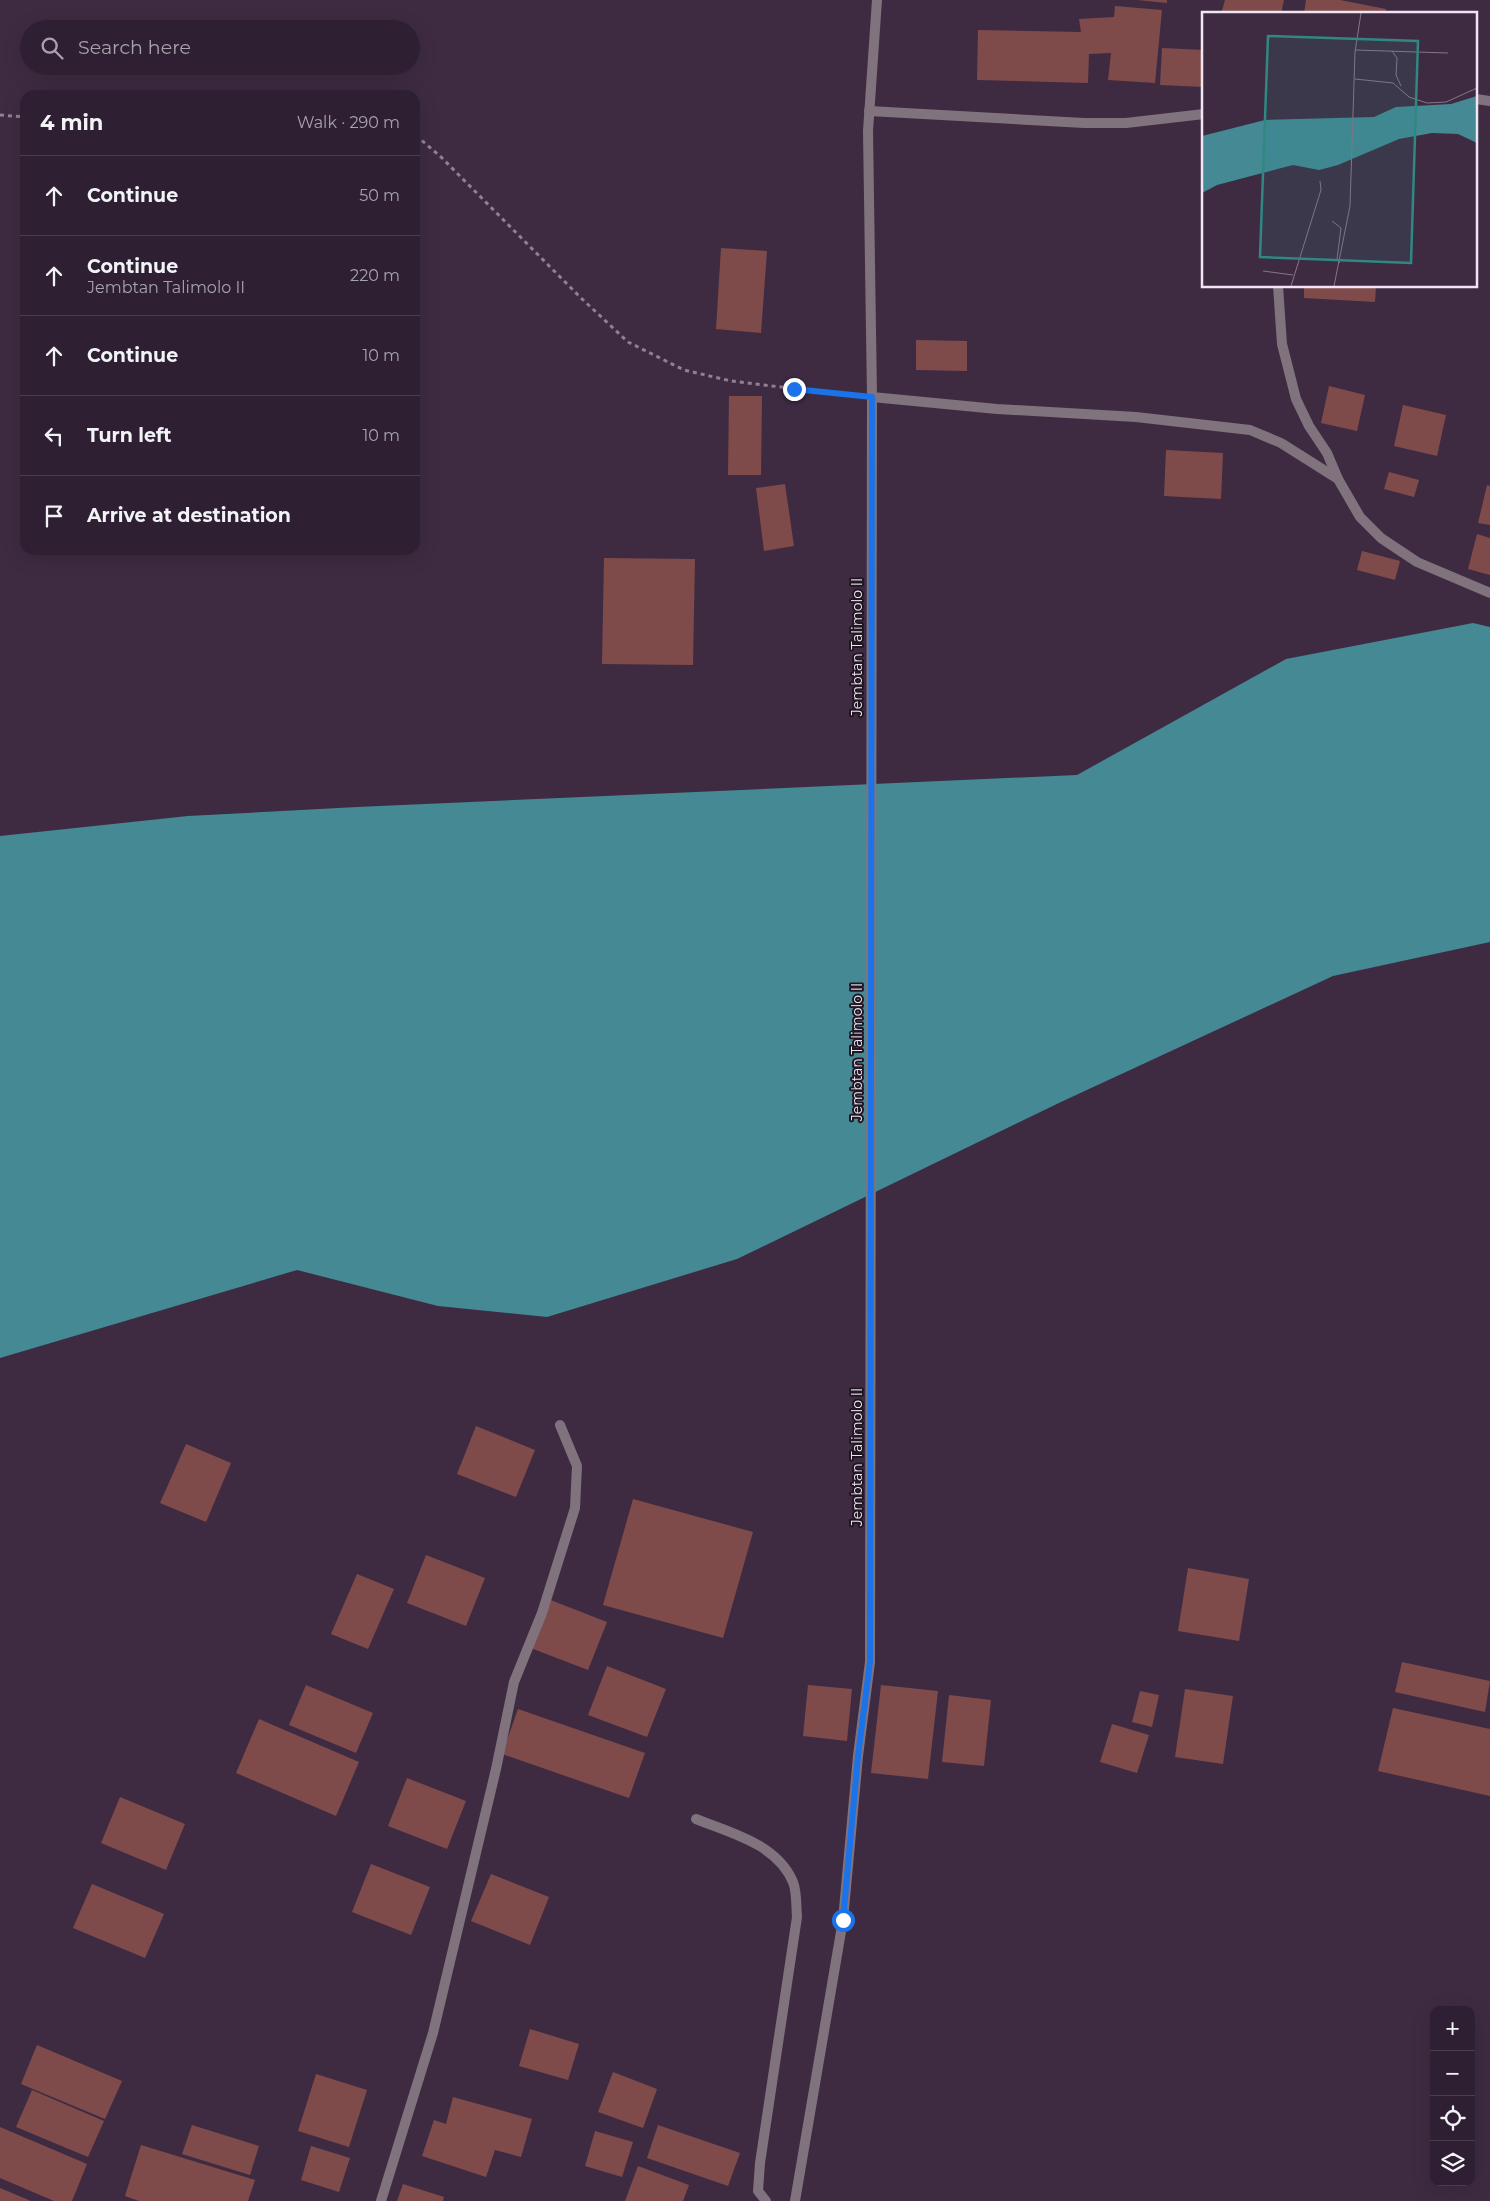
<!DOCTYPE html>
<html lang="en">
<head>
<meta charset="utf-8">
<style>
	:root { --surface:#2e2032; --page:#36283a; --text:#f1f3f6; --muted:#a7a3ac; --line:#493e4d }
	body { margin:0; font-family:Montserrat,sans-serif; background:var(--page); color:var(--text) }
	.controls { position:absolute; right:15px; bottom:15px; display:grid; overflow:hidden; border-radius:10px; box-shadow:0 5px 20px #0002 }
	.controls button { width:45px; height:45px; display:grid; place-items:center; padding:0; border:0; border-bottom:1px solid var(--line); background:var(--surface); color:var(--text); font:25px sans-serif }
	.stop { position:absolute; width:15px; height:15px; margin:-11px; border:4px solid #1a73e8; border-radius:50%; background:#fff }
	.stop.end { background:#1a73e8; border-color:#fff; box-shadow:0 1px 5px #0008 }
	.list { margin:0; padding:0; list-style:none }
	h2 { display:flex; justify-content:space-between; align-items:center; height:65px; margin:0; padding:0 20px; font-size:21px }
	h2 small { font-size:16px; font-weight:400; color:var(--muted) }
	.list li { display:grid; grid-template-columns:32px 1fr auto; gap:15px; align-items:center; box-sizing:border-box; height:80px; padding:0 20px; border-top:1px solid var(--line) }
	.list b { display:block; font-size:19px; white-space:nowrap }
	.list p { margin:0; font-size:16px; white-space:nowrap; color:var(--muted) }
	.list em { font-size:16px; font-style:normal; color:var(--muted) }
	.icon { flex:none; width:28px; height:28px; fill:none; stroke:currentColor; stroke-width:2; stroke-linecap:round; stroke-linejoin:round }
	.map { position:relative; flex:none; width:1490px; height:2201px; overflow:hidden }
	.search { position:absolute; background:var(--surface); box-shadow:0 5px 20px #0002; left:20px; top:20px; width:400px; height:55px; display:flex; align-items:center; gap:12px; box-sizing:border-box; padding:0 18px; border-radius:28px; color:var(--muted); font-size:19px }
	.panel { position:absolute; background:var(--surface); box-shadow:0 5px 20px #0002; left:20px; top:90px; width:400px; height:465px; border-radius:15px }
	.map>svg:first-child { display:block }
	.water { fill:#448994 }
	.building { fill:#7f4b4a }
	.lines { fill:none; stroke-linecap:round; stroke-linejoin:round }
	.path { stroke:#908093; stroke-width:3; stroke-dasharray:4 4; stroke-linecap:butt }
	.service { stroke:#80737d; stroke-width:10 }
	.minor { stroke:#80737d; stroke-width:10 }
	.route { stroke:#1a73e8; stroke-width:6 }
	.labels { text-anchor:middle; dominant-baseline:central; stroke-width:4; stroke-linejoin:round; paint-order:stroke }
	.street-label { font-size:14px; fill:#f1e5f4; stroke:#201722 }
	.inset-road { fill:none; stroke:#867589; stroke-width:1 }
	.view { fill:#318782; fill-opacity:0.15; stroke:#318782; stroke-width:2.5 }
	.inset-edge { fill:none; stroke:#f1e5f4; stroke-width:2.5 }
</style>
</head>
<body>
<div class="map">
<svg width="1490" height="2201" viewBox="0 0 1490 2201">
	<rect width="100%" height="100%" fill="#3e2b42"/>
	<polygon class="water" points="1473,623 1490,627 1490,942 1333,976 1061,1102 737,1259 547,1317 438,1306 297,1270 0,1358 0,836 188,816 357,807 1077,775 1286,659"/>
	<g class="building">
		<polygon points="1137,0 1167,0 1167,3"/>
		<polygon points="1225,0 1284,0 1281,14 1221,14"/>
		<polygon points="1306,0 1340,0 1386,9 1385,14 1304,14"/>
		<polygon points="1115,6 1162,10 1155,83 1108,80 1111,53 1089,54 1088,83 977,80 978,30 1081,32 1079,19 1114,17"/>
		<polygon points="1162,48 1204,50 1204,87 1160,85"/>
		<polygon points="721,248 767,251 761,333 716,329"/>
		<polygon points="1304,286 1376,286 1375,302 1304,298"/>
		<polygon points="916,340 967,341 967,371 916,370"/>
		<polygon points="1329,386 1365,395 1357,431 1321,423"/>
		<polygon points="729,396 762,396 761,475 728,475"/>
		<polygon points="1403,405 1446,415 1437,456 1394,446"/>
		<polygon points="1166,450 1223,453 1221,499 1164,496"/>
		<polygon points="1389,472 1419,480 1414,497 1384,489"/>
		<polygon points="785,484 794,546 764,551 756,488"/>
		<polygon points="1487,485 1490,486 1490,525 1478,523"/>
		<polygon points="1477,534 1490,538 1490,575 1468,569"/>
		<polygon points="1362,551 1400,561 1395,580 1357,570"/>
		<polygon points="604,558 695,559 693,665 602,664"/>
		<polygon points="476,1426 535,1450 516,1497 457,1474"/>
		<polygon points="186,1444 231,1463 206,1522 160,1503"/>
		<polygon points="633,1499 753,1532 723,1638 603,1605"/>
		<polygon points="426,1555 485,1578 466,1626 407,1603"/>
		<polygon points="1188,1568 1249,1579 1239,1641 1178,1631"/>
		<polygon points="357,1574 394,1589 368,1649 331,1634"/>
		<polygon points="548,1599 607,1622 588,1670 528,1647"/>
		<polygon points="1402,1662 1490,1681 1485,1712 1395,1692"/>
		<polygon points="607,1666 666,1689 647,1737 588,1715"/>
		<polygon points="306,1685 373,1713 356,1753 289,1725"/>
		<polygon points="808,1685 852,1689 847,1741 803,1736"/>
		<polygon points="881,1685 938,1691 928,1779 871,1773"/>
		<polygon points="1185,1689 1233,1696 1223,1764 1175,1757"/>
		<polygon points="1140,1691 1159,1695 1152,1727 1132,1722"/>
		<polygon points="949,1695 991,1700 984,1766 942,1762"/>
		<polygon points="1393,1708 1490,1729 1490,1796 1378,1771"/>
		<polygon points="518,1709 645,1753 629,1798 502,1754"/>
		<polygon points="259,1719 359,1762 336,1816 236,1773"/>
		<polygon points="1112,1724 1149,1735 1137,1773 1100,1762"/>
		<polygon points="407,1778 466,1801 447,1849 388,1826"/>
		<polygon points="120,1797 185,1824 166,1870 101,1843"/>
		<polygon points="371,1864 430,1887 411,1935 352,1912"/>
		<polygon points="491,1874 549,1897 530,1945 471,1921"/>
		<polygon points="92,1884 164,1914 145,1958 73,1928"/>
		<polygon points="530,2029 579,2044 568,2080 519,2066"/>
		<polygon points="37,2045 122,2081 105,2119 21,2084"/>
		<polygon points="613,2072 657,2089 643,2128 598,2112"/>
		<polygon points="316,2074 367,2090 349,2147 298,2131"/>
		<polygon points="32,2090 104,2121 88,2157 16,2127"/>
		<polygon points="453,2097 532,2119 521,2157 495,2150 486,2177 422,2156 434,2120 446,2124"/>
		<polygon points="192,2125 259,2146 250,2175 182,2154"/>
		<polygon points="658,2125 740,2153 728,2186 647,2158"/>
		<polygon points="0,2127 87,2164 72,2201 54,2201 0,2178"/>
		<polygon points="595,2131 633,2142 622,2177 585,2166"/>
		<polygon points="141,2145 255,2180 248,2201 139,2201 125,2196"/>
		<polygon points="311,2146 350,2158 339,2192 301,2180"/>
		<polygon points="638,2166 689,2185 683,2201 625,2201"/>
		<polygon points="403,2184 444,2197 443,2201 397,2201"/>
		<polygon points="0,2188 31,2201 0,2201"/>
	</g>
	<g class="lines">
		<g class="path">
			<polyline points="0,115 25,117"/>
			<polyline points="415,137 419,138 441,157 580,297 628,342 684,370 731,381 847,395"/>
		</g>
		<path class="service" d="M696 1819C731 1833 777 1844 793 1882 797 1892 796 1906 797 1917L760 2163 758 2191 766 2201"/>
		<g class="minor">
			<polyline points="1476,99 1490,101"/>
			<polyline points="869,111 1084,123 1126,123 1204,114"/>
			<polyline points="1278,286 1282,344 1296,399 1309,426 1327,453 1338,479"/>
			<polyline points="872,397 997,409 1136,417 1250,430 1281,443 1338,479 1360,517 1381,538 1417,562 1490,593"/>
			<polyline points="381,2201 433,2033 496,1769 514,1682 542,1613 575,1508 577,1466 560,1425"/>
			<polyline points="795,2201 843,1920 858,1756 870,1662 872,397 868,131 877,0"/>
		</g>
	</g>
	<g class="lines">
		<polyline class="route" points="794,389 872,397 870,1662 858,1756 843,1920"/>
	</g>
	<g class="labels">
		<g class="street-label">
			<text transform="translate(857 647) rotate(-90)">Jembtan Talimolo II</text>
			<text transform="translate(857 1052) rotate(-90)">Jembtan Talimolo II</text>
			<text transform="translate(857 1457) rotate(-90)">Jembtan Talimolo II</text>
		</g>
	</g>
	<g transform="translate(1202 12)">
		<rect width="275" height="275" fill="#3e2b42"/>
		<path d="M275 84V131L256 122 230 121 197 127 136 153 117 158 91 153 15 173 0 181V124L63 108 172 105 194 95 249 92Z" fill="#448994"/>
		<path class="inset-road" d="M153 38 246 41M190 39 195 46 194 63 199 74M153 67 191 71 207 85 225 91 244 90 275 76M130 209 139 216 135 247 138 251M61 259 91 263M89 274 119 178 118 169M132 274 148 194 153 40 159 1"/>
		<path class="view" d="M66 24 216 29 209 251 58 245Z"/>
		<rect width="275" height="275" class="inset-edge"/>
	</g>
</svg>
<div class="controls">
<button>+</button>
<button>−</button>
<button><svg class="icon" aria-label="locate" viewBox="0 0 24 24"><circle cx="12" cy="12" r="6"/><path d="M12 2v4M12 18v4M2 12h4M18 12h4"/></svg></button>
<button><svg class="icon" aria-label="layers" viewBox="0 0 24 24"><path d="M12 4l9 5-9 5-9-5zM3 14l9 5 9-5"/></svg></button>
</div>
<div class="stop" style="left:843px;top:1920px"></div>
<div class="stop end" style="left:794px;top:389px"></div>
<div class="search"><svg class="icon" aria-label="search" viewBox="0 0 24 24"><circle cx="10" cy="10" r="6"/><path d="M15 15l6 6"/></svg>Search here</div>
<section class="panel">
<h2>4 min<small>Walk · 290 m</small></h2>
<ul class="list">
<li><svg class="icon" aria-label="ahead" viewBox="0 0 24 24"><path d="M12 20V5M6 11l6-6 6 6"/></svg><div><b>Continue</b></div><em>50 m</em></li>
<li><svg class="icon" aria-label="ahead" viewBox="0 0 24 24"><path d="M12 20V5M6 11l6-6 6 6"/></svg><div><b>Continue</b><p>Jembtan Talimolo II</p></div><em>220 m</em></li>
<li><svg class="icon" aria-label="ahead" viewBox="0 0 24 24"><path d="M12 20V5M6 11l6-6 6 6"/></svg><div><b>Continue</b></div><em>10 m</em></li>
<li><svg class="icon" aria-label="left" viewBox="0 0 24 24"><path d="M17 20v-9H6M10 6l-5 5 5 5"/></svg><div><b>Turn left</b></div><em>10 m</em></li>
<li><svg class="icon" aria-label="arrive" viewBox="0 0 24 24"><path d="M6 21V4h12l-3 4 3 4H6"/></svg><div><b>Arrive at destination</b></div></li>
</ul>
</section>
</div>
</body>
</html>
